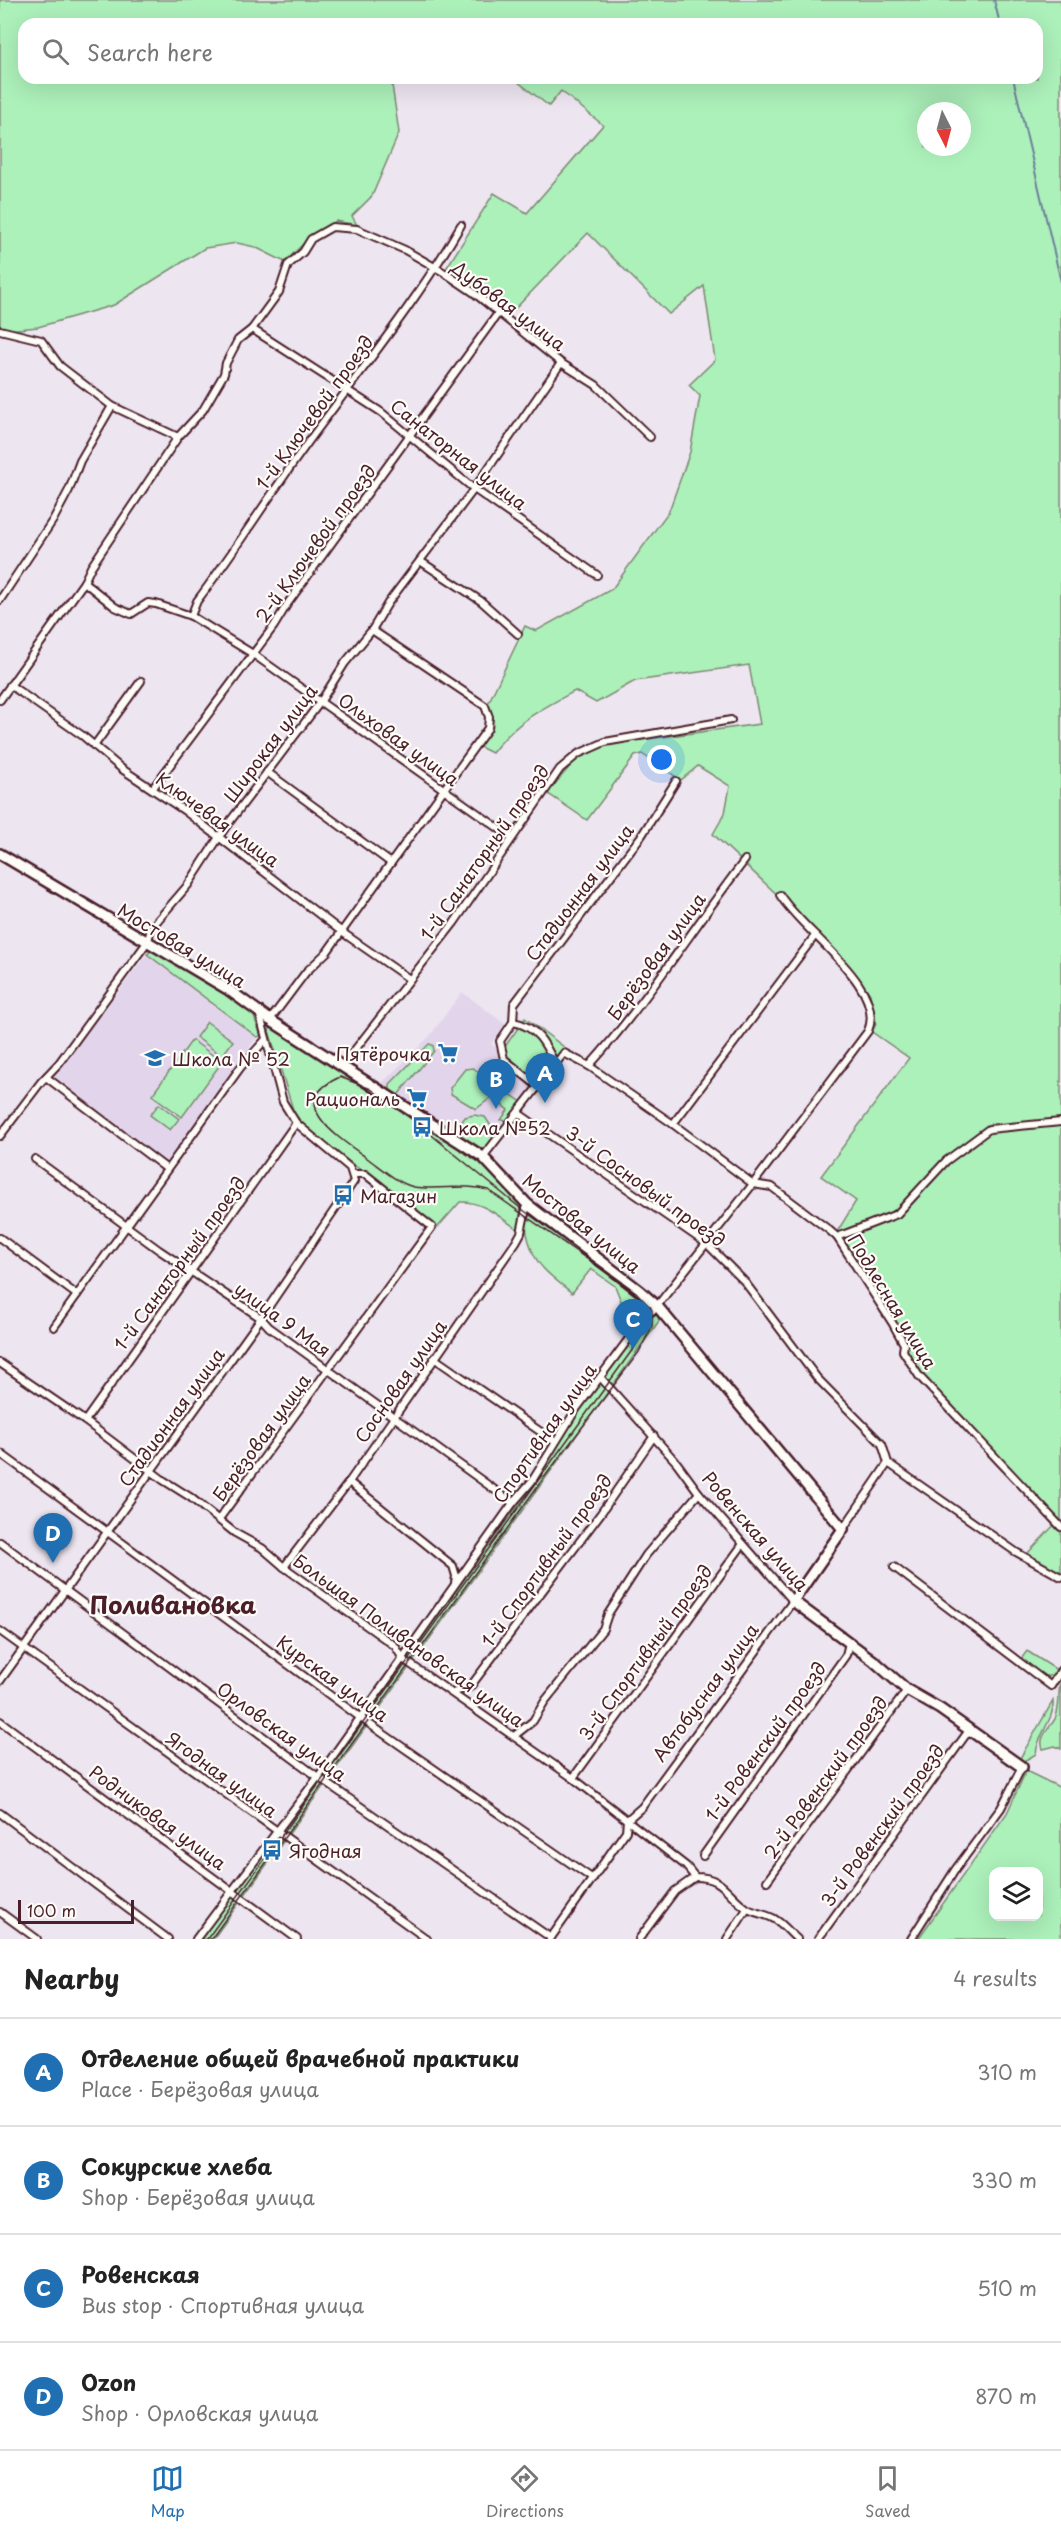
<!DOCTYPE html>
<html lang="en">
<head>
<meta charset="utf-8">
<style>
	:root { --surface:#fff; --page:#f2f2f2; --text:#222; --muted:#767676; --line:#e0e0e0; --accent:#1f6fb2 }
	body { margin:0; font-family:"Playpen Sans",sans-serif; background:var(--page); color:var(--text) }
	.controls { position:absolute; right:18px; bottom:18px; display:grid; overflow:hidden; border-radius:12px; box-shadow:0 6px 24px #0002 }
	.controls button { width:54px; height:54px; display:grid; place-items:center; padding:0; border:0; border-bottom:2px solid var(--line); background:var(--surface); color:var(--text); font:30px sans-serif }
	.compass { position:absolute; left:917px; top:102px; width:54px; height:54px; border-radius:50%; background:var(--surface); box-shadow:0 6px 24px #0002; rotate:174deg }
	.scale { position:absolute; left:18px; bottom:15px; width:116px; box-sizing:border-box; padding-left:6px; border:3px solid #4a1f2b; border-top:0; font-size:16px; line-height:21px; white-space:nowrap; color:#4a1f2b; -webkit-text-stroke:4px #fdfcf7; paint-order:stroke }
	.you { position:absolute; left:662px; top:760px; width:21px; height:21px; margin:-15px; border:4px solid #fff; border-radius:50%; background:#1a73e8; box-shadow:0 0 0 9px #1a73e833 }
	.badge { display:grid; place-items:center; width:39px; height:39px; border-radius:50%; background:var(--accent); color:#fff; font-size:20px; font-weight:700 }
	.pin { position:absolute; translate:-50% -50px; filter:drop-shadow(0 2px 3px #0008) }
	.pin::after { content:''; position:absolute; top:32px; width:21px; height:18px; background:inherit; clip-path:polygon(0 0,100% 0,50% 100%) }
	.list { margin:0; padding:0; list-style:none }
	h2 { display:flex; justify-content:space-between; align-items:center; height:78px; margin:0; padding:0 24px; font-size:26px }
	h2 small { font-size:20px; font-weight:400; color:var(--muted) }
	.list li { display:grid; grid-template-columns:39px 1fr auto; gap:18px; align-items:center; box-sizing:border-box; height:108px; padding:0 24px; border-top:2px solid var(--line) }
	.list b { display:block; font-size:22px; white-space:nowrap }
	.list p { margin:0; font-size:20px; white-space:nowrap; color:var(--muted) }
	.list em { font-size:20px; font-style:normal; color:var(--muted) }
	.icon { flex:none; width:33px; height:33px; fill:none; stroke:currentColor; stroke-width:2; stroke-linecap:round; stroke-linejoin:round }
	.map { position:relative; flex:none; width:1061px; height:1939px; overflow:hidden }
	.search { position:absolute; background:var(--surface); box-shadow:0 6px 24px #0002; left:18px; right:18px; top:18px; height:66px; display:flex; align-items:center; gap:15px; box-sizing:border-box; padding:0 21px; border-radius:18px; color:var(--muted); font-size:22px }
	.sheet { height:510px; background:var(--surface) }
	nav { display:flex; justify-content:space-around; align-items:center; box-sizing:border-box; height:84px; border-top:2px solid var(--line); background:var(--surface); font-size:16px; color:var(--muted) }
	nav a { display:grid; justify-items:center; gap:3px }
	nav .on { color:var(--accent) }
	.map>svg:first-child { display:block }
	.built { fill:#e2d5eb }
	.green { fill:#acf0ba; stroke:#7b8872; stroke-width:1.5; fill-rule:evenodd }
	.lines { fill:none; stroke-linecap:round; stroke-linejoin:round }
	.stream { stroke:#6c8099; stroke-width:2 }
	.street-casing { stroke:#4a1f2b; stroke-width:10 }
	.secondary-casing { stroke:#4a1f2b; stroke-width:14 }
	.street { stroke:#fdfcf7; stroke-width:6 }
	.secondary { stroke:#fdfcf7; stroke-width:9 }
	.tram { stroke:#4a1f2b; stroke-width:1.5 }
	.labels { text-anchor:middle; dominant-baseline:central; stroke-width:4.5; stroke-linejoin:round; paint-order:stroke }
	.street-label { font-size:18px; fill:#4a1f2b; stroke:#fdfcf7 }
	.poi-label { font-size:18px; fill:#4a1f2b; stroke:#fdfcf7; text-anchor:start }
	.district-label { font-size:24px; font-weight:bold; fill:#4a1f2b; stroke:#fdfcf7 }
</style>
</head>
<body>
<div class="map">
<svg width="1061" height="1939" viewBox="0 0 1061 1939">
	<rect width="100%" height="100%" fill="#ede5f0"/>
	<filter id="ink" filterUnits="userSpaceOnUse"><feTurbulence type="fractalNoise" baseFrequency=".0167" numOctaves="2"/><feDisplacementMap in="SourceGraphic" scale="12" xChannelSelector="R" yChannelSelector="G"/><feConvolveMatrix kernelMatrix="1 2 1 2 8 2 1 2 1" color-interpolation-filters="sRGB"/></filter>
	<g filter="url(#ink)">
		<g class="built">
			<polygon points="147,954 257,1037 165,1163 52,1079"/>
			<polygon points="462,992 505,1024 491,1044 540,1081 488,1150 477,1150 381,1084 429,1037"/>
		</g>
		<g class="green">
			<path d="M0 0H1061V1528L916 1370 837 1232 856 1201 821 1176 909 1058 872 1032 876 1024 870 994 859 978 825 940 713 834 725 813 730 786 698 766 681 780 642 754 635 756 587 820 547 793 579 756 603 745 760 724 749 665 635 681 596 703 575 691C541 709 517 721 492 753L476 745 489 728 486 708 525 626 536 631 612 589 669 511 690 452 700 396 689 385 715 360 704 286 669 314 588 233 513 311 447 267 494 193 527 213 603 125 561 91 549 106 513 78H1037V24H24V78H391L399 133 372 196 352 216 357 225 336 221 307 240 285 262 255 247 237 243 205 248 114 305 38 327 8 330 0 327ZM926 111H962V147H926Z"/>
			<polygon points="153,950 252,1011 261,1036 257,1037 147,954"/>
			<polygon points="525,1018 564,1047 540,1081 505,1056 504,1048"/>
			<polygon points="207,1022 233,1041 222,1056 196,1037"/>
			<path d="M271 1026 469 1154 502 1181 521 1205 519 1230C500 1218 484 1201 460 1202L438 1227 335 1151 302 1123 294 1113 269 1031Z"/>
			<polygon points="192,1040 222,1062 182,1117 152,1095"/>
			<polygon points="429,1044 433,1045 434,1051 398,1095 390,1090 390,1084"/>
			<polygon points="473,1068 523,1103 510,1121 501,1120 508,1110 492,1097 476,1109 451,1094 450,1088 465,1069"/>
			<polygon points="159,1104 179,1119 170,1130 150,1115"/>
			<polygon points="474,1115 485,1117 495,1132 496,1139 488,1150 483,1152 454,1134 465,1117"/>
			<path d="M529 1212 639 1292 648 1303V1311L639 1321 619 1306 621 1301 615 1286 591 1269 572 1293C562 1285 551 1277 543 1268 532 1257 521 1226 529 1212Z"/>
			<polygon points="651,1314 657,1315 659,1321 213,1939 198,1939 408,1656 534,1483 579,1409"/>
			<polygon points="1055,1524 1061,1531 1061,1575 1026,1555"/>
			<polygon points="1027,1651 1057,1670 1052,1676 1043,1676 1021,1659"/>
			<path d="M1061 1680V1749L1055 1746 1043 1749C1038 1737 1049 1729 1055 1719 1061 1707 1057 1693 1061 1680Z"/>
			<path d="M1053 1701C1055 1720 1037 1734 1036 1754L1024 1761 1019 1760Z"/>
			<path d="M1026 1771 1061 1788V1939H918L1007 1813ZM994 1872H1038V1916H994Z"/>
		</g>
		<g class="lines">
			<g class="stream">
				<polyline points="994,0 1000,24"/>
				<polyline points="1013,78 1061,282"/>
			</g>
			<g class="street-casing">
				<g id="street">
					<polyline points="252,329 381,412 474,489 597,575"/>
					<polyline points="0,330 41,340 60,366 112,406 178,437"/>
					<polyline points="420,561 481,601 518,634"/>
					<polyline points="84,582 115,607 131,614 148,603 156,604 191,616 253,654 511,837"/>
					<polyline points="0,600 53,520 69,490 80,461 112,406"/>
					<path d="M191 616 197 601C240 544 277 483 320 426 369 360 420 296 461 225"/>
					<polyline points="10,685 83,736 122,769 185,811 346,935 408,978"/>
					<polyline points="0,700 84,582 91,567 178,437 203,410 224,374 226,363 238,340 252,329 279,292 288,265 303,252 311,239 332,227 357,229 405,250 445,273 473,292 561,363 596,385 650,437"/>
					<polyline points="94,746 141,681"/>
					<polyline points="267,772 391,863"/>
					<polyline points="153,788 274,626 288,603 499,312"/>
					<polyline points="270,1020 306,972 327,952 488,728 489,717 485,706 372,630"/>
					<polyline points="513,1022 514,1004 642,835 676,781"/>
					<polyline points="513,1022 500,1041 504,1059 539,1087"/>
					<path d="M513 1022C537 1026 546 1045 555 1064"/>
					<polyline points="343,1065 454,923 560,769 578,754 605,742 731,720"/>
					<path d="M589 1066C647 1002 692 929 745 860"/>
					<polyline points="46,1077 167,1169"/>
					<polyline points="518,1113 707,1244 744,1281 817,1378 882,1444 888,1463 1016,1552 1061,1577"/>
					<polyline points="673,1124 814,937"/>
					<polyline points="0,1136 41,1082 59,1063 148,941 151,928 188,885 225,828 321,701 345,663 372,630 388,603 474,489 561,363"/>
					<polyline points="483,1157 564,1053 589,1066 673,1124 753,1184 772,1187 829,1230 837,1237 893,1324 904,1344 903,1351 919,1376 1061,1527"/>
					<polyline points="35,1159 159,1250 261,1318 269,1327 513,1503"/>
					<polyline points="837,1237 897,1214 946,1161 989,1129 1061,1122"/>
					<polyline points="0,1238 77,1295"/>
					<polyline points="54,1327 240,1068 266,1039"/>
					<polyline points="434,1358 554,1441"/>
					<path d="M0 1363 85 1421 163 1480 190 1497 235 1533 262 1548 284 1567 395 1646 403 1659 573 1778 686 1866 695 1877C723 1877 726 1893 745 1907 753 1914 767 1913 776 1920 784 1925 790 1933 797 1939"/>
					<polyline points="85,1421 296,1123"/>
					<polyline points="0,1453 365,1721 593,1879"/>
					<polyline points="349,1482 453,1566 456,1576 455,1583"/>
					<polyline points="219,1519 432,1227 365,1174 354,1174"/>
					<polyline points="843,1529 888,1463"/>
					<polyline points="0,1542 318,1777 551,1938"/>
					<polyline points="284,1567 349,1482 516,1242 521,1233 527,1204"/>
					<polyline points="894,1567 1051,1686 1061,1670"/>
					<polyline points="0,1631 427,1939"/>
					<polyline points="0,1681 261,1318 354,1181 350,1168 296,1123 283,1102 259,1012"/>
					<polyline points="455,1692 470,1687 601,1513 654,1436"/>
					<polyline points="0,1721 297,1939"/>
					<polyline points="514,1736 533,1721 545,1701 603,1629 608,1614 646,1555 699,1493"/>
					<polyline points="573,1778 743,1544"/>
					<polyline points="0,1813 168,1939"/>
					<polyline points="703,1856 846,1655 849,1643"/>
					<polyline points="767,1881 907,1690"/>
					<polyline points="0,1912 37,1939"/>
					<path d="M196 1939 318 1777 513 1503 532 1481 577 1408 642 1321 657 1306 753 1184 868 1031C887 986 802 932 780 895"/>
					<polyline points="550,1939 626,1831 627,1820 642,1807 793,1601 699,1493 677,1463 601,1378"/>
					<polyline points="639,1939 675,1891 695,1877"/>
					<polyline points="727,1939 747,1909"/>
					<polyline points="818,1939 970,1729"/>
					<polyline points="911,1939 955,1870 1001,1808 1022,1767"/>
				</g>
			</g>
			<g class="secondary-casing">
				<polyline id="secondary" points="0,854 229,990 270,1020 483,1157 527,1204 640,1291 657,1306 843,1529 793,1601 874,1661 907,1690 940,1709 1022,1767"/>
			</g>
			<use href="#street" class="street"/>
			<use href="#secondary" class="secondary"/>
			<path class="tram" d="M207 1939 633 1349C650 1324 653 1315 633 1291L488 1190C464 1183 439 1191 414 1187 397 1183 381 1168 367 1158 342 1140 281 1103 340 1077L371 1089 422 1127 519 1207 636 1292 652 1310V1326L639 1352 540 1483 211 1939"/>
		</g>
	</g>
	<defs>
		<g id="supermarket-bare" transform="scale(1.62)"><path d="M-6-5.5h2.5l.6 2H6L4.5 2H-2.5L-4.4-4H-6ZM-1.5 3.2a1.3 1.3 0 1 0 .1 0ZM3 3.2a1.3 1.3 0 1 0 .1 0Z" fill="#1f6fb2" stroke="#fdfcf7" stroke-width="2.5" paint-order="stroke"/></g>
		<g id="school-bare" transform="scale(1.62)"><path d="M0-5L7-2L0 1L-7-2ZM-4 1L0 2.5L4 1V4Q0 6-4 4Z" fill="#1f6fb2" stroke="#fdfcf7" stroke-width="2.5" paint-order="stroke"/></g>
		<g id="bus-bare" transform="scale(1.62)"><path d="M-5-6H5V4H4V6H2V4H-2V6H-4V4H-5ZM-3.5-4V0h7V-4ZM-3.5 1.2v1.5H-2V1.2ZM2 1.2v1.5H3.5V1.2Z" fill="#1f6fb2" stroke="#fdfcf7" stroke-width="2.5" paint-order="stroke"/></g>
	</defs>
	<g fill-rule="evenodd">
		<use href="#supermarket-bare" x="448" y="1053"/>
		<use href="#school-bare" x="155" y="1058"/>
		<use href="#supermarket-bare" x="417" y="1098"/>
		<use href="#bus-bare" x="422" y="1127"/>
		<use href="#bus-bare" x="343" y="1195"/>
		<use href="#bus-bare" x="272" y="1850"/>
	</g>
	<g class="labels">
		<g class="street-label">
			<text transform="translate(509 305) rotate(37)">Дубовая улица</text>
			<text transform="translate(314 412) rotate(-54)">1-й Ключевой проезд</text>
			<text transform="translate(459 454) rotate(38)">Санаторная улица</text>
			<text transform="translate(315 543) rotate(-54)">2-й Ключевой проезд</text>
			<text transform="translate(399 739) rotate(36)">Ольховая улица</text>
			<text transform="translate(270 743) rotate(-53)">Широкая улица</text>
			<text transform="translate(218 819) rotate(36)">Ключевая улица</text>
			<text transform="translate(484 852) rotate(-55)">1-й Санаторный проезд</text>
			<text transform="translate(579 892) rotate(-53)">Стадионная улица</text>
			<text transform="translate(182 945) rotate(31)">Мостовая улица</text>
			<text transform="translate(656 956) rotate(-54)">Берёзовая улица</text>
			<text transform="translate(646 1186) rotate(36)">3-й Сосновый проезд</text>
			<text transform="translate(582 1223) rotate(39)">Мостовая улица</text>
			<text transform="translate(179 1263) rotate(-54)">1-й Санаторный проезд</text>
			<text transform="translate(893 1301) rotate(59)">Подлесная улица</text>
			<text transform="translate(283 1319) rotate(36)">улица 9 Мая</text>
			<text transform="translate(400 1381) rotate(-55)">Сосновая улица</text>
			<text transform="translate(171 1417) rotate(-54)">Стадионная улица</text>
			<text transform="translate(544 1433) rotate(-55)">Спортивная улица</text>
			<text transform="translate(261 1437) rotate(-54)">Берёзовая улица</text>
			<text transform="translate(756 1531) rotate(49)">Ровенская улица</text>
			<text transform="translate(546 1560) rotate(-54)">1-й Спортивный проезд</text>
			<text transform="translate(409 1640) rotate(36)">Большая Поливановская улица</text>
			<text transform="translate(645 1652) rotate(-54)">3-й Спортивный проезд</text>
			<text transform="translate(333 1678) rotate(36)">Курская улица</text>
			<text transform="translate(705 1692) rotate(-54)">Автобусная улица</text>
			<text transform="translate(282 1731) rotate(36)">Орловская улица</text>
			<text transform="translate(765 1741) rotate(-54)">1-й Ровенский проезд</text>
			<text transform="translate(222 1774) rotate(36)">Ягодная улица</text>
			<text transform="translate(825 1777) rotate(-54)">2-й Ровенский проезд</text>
			<text transform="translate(158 1817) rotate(36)">Родниковая улица</text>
			<text transform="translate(882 1825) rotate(-54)">3-й Ровенский проезд</text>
		</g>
		<g class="poi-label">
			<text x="431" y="1053" text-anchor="end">Пятёрочка</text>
			<text x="172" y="1058">Школа № 52</text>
			<text x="400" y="1098" text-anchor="end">Рациональ</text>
			<text x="439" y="1127">Школа №52</text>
			<text x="360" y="1195">Магазин</text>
			<text x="289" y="1850">Ягодная</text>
		</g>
		<g class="district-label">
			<text x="173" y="1604">Поливановка</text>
		</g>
	</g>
</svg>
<div class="controls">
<button><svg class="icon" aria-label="layers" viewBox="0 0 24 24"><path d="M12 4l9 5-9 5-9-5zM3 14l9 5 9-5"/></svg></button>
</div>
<svg class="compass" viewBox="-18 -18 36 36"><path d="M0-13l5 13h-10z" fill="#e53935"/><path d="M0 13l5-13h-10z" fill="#767676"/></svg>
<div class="scale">100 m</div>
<div class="you"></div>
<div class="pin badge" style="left:545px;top:1103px">A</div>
<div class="pin badge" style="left:496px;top:1109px">B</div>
<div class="pin badge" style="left:633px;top:1349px">C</div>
<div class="pin badge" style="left:53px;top:1563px">D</div>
<div class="search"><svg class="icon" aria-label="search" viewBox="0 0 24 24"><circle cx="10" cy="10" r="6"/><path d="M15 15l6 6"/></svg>Search here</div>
</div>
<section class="sheet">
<h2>Nearby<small>4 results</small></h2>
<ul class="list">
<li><span class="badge">A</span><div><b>Отделение общей врачебной практики</b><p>Place · Берёзовая улица</p></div><em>310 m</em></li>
<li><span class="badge">B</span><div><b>Сокурские хлеба</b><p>Shop · Берёзовая улица</p></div><em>330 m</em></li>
<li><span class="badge">C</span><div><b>Ровенская</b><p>Bus stop · Спортивная улица</p></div><em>510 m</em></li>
<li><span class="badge">D</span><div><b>Ozon</b><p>Shop · Орловская улица</p></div><em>870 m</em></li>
</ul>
</section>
<nav>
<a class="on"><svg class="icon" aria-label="map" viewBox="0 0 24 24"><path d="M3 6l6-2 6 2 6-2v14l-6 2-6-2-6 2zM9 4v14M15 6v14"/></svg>Map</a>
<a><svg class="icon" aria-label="directions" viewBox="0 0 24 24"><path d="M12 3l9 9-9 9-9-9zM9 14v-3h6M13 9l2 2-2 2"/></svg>Directions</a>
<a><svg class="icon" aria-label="saved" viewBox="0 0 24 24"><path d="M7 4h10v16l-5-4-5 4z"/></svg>Saved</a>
</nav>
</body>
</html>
